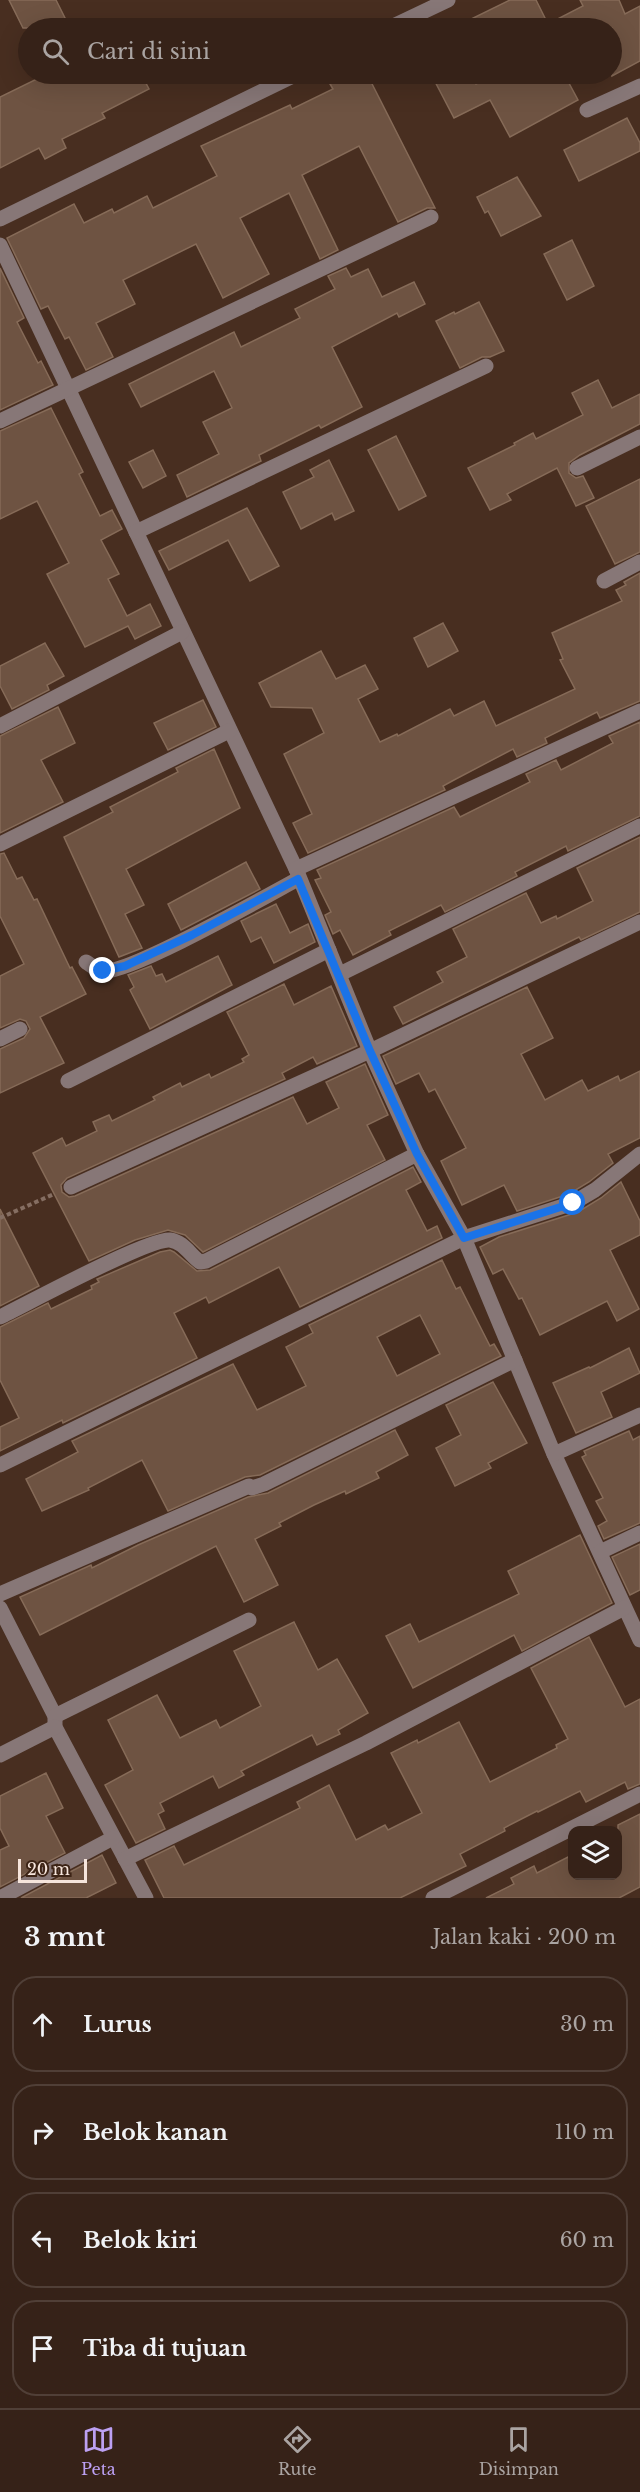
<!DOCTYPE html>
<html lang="id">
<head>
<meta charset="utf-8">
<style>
	:root { --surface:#362218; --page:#412f25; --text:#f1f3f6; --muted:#aaa4a2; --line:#503f37; --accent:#bca0f2 }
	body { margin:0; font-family:"Libre Baskerville",serif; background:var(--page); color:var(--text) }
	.controls { position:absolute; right:18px; bottom:18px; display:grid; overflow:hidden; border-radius:12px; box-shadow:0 6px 24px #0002 }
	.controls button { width:54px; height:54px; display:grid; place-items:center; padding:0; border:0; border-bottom:2px solid var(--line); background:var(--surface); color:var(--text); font:30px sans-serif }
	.scale { position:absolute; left:18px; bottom:15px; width:69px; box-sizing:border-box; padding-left:6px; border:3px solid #f6e5dc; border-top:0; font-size:16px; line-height:21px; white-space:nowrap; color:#f6e5dc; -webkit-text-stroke:4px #3d2416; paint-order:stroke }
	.stop { position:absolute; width:18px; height:18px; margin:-14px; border:4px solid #1a73e8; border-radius:50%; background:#fff }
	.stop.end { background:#1a73e8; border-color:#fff; box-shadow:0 2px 6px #0008 }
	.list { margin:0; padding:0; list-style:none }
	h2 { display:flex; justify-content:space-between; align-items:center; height:78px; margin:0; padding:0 24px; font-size:26px }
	h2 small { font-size:20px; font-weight:400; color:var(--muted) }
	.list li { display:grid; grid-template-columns:39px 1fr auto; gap:18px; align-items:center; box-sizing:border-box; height:96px; margin:0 12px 12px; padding:0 12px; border:2px solid var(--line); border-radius:24px }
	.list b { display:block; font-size:22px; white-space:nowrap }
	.list em { font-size:20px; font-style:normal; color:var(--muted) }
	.icon { flex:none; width:33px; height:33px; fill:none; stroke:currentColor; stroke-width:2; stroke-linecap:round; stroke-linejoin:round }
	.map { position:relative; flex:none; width:640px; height:1898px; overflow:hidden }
	.search { position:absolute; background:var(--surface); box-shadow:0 6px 24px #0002; left:18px; right:18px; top:18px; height:66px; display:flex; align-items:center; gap:15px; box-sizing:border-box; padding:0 21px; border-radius:33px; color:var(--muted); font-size:22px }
	.sheet { height:510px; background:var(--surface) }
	nav { display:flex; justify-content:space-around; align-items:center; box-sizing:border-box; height:84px; border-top:2px solid var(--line); background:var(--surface); font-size:16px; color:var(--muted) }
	nav a { display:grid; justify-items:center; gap:3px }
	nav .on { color:var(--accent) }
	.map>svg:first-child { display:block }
	.building { fill:#6e5342; stroke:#866b58; stroke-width:1.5; fill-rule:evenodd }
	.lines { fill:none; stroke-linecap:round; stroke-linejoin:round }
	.path { stroke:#856e62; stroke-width:4; stroke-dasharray:4.5 3; stroke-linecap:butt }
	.minor { stroke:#877777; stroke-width:15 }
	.route { stroke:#1a73e8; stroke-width:8 }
</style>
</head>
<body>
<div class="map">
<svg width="640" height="1898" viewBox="0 0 640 1898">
	<rect width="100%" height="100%" fill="#482e20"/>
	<g class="building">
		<polygon points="9,0 56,0 70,28 23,28"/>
		<polygon points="510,0 536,0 548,24 583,6 580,0 619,0 625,14 640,6 640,61 612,76 612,28 453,28"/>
		<polygon points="47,74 141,74 149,89 102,113 105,118 62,139 66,148 45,159 39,148 0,168 0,97"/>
		<polygon points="352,74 367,74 435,208 427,208 398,222 359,146 302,175 338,250 320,259 289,193 240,218 269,274 223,298 196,244 123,280 135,304 96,323 113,357 86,370 69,337 65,339 48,306 41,309 7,238 74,204 84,223 112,209 114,213 147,196 153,208 217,176 201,146 290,105 292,109 333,89 330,84"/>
		<polygon points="431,74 470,74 476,84 497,74 564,74 578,100 510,137 490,100 454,118"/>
		<polygon points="627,118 640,143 640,151 579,181 564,150"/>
		<polygon points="517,177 541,216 501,236 488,211 485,213 477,197"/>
		<polygon points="572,240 594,286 567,300 544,254"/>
		<polygon points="0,268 24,318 17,322 38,363 41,361 53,385 0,410"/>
		<polygon points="346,268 351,277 368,269 382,297 414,282 425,304 399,317 397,313 332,347 362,407 321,428 319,425 259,455 261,461 187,497 177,475 219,454 203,422 232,408 214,371 141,407 129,384 234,332 241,347 300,318 295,309 335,289 328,276"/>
		<polygon points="479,302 504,351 490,357 482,357 460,368 436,321 454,312 455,314"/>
		<polygon points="598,380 612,408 640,394 640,424 580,455 569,463 569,473 576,478 583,476 594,498 576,506 557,468 507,494 511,500 490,510 468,468 515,445 514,443 533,433 536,439 583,415 572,393"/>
		<polygon points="51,408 83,472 79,474 100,516 112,510 122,529 101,540 119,574 108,579 127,616 150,604 161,626 135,639 128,626 85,647 47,574 69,563 37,501 0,519 0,431"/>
		<polygon points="396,436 426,496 399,510 368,450"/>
		<polygon points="153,450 166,476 143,488 129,462"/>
		<polygon points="329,460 354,511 335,520 332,513 301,529 283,492 314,477 310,470"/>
		<polygon points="640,479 640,552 615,564 586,506"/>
		<polygon points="247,508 279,566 250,581 228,540 169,570 159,551"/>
		<polygon points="640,573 640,701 600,718 597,712 545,738 547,743 517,757 513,749 454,780 443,786 445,790 308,853 293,823 312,814 284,754 324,733 312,708 271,707 259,683 321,651 336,679 365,665 378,689 358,699 380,742 397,734 398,736 450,709 454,716 484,701 496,726 575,689 560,660 563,659 552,633 622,601 616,590 626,585 624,582"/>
		<polygon points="443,623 458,651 428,667 414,638"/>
		<polygon points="45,643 64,676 47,685 49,690 12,709 0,686 0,666"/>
		<polygon points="203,700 216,727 168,750 154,723"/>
		<polygon points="58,707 75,743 41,760 63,802 0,833 0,736"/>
		<polygon points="640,722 640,816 568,851 566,846 515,872 517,876 445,912 441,905 389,931 391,935 353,955 340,930 333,934 325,915 331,912 315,880 321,878 317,870 454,807 460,817 530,782 526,774 556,760 561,770 613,743 609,736"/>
		<polygon points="214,749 240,808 126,869 144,905 125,914 142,948 119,957 64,837 113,812 110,807 178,772 176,768"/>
		<polygon points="640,837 640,912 581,940 579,937 403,1024 394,1007 443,982 437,972 467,957 453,929 526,893 541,923 556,916 557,919 593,901 577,868"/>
		<polygon points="4,853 17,879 22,877 34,900 37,899 70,968 72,967 86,994 40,1017 64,1063 0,1093 0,1049 24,1038 30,1029 26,1021 20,1019 0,1028 0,976 24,964 0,916 0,854"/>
		<polygon points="246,862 260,889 181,930 168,904"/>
		<polygon points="276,904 290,933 308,924 315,942 274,963 261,937 251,942 241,921"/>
		<polygon points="218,956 232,985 150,1029 130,990 134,987 128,975 151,966 156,976 162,974 166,982"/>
		<polygon points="284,984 294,1005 331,986 357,1046 317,1064 313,1057 282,1073 285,1079 67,1178 61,1185 62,1192 69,1197 75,1196 293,1097 307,1124 339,1108 326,1082 365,1064 388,1115 367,1125 385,1160 203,1252 185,1235 168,1230 135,1240 89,1261 33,1153 62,1138 66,1146 97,1131 93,1122 109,1115 112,1121 155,1100 153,1097 180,1083 182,1087 209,1074 211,1078 244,1062 242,1059 249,1055 227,1012"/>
		<polygon points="527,987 553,1038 521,1054 545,1100 582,1080 588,1091 618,1076 620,1081 640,1071 640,1138 608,1154 613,1163 589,1182 569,1194 517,1211 504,1185 462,1205 441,1161 466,1148 435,1089 429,1092 419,1073 396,1084 383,1056"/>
		<polygon points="413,1167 421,1182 406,1190 427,1231 437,1226 442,1238 300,1307 279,1267 209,1303 206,1297 174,1313 197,1358 63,1423 62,1420 0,1451 0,1427 19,1418 0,1380 0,1327 48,1303 51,1309 92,1289 91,1286 99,1282 97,1279 160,1252 170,1250 174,1252 197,1271 210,1270"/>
		<polygon points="621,1182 640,1221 640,1235 610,1250 639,1309 617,1321 607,1301 540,1335 522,1298 519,1299 503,1269 493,1274 480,1247 499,1237 578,1212 601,1198"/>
		<polygon points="0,1209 39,1286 0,1306"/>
		<path d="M442 1260 456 1289 460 1287 490 1346 494 1344 501 1356 260 1475 245 1477 168 1511 142 1460 88 1488 89 1490 42 1511 26 1479 78 1452 72 1441 233 1364 257 1410 306 1386 286 1347 313 1333 309 1325ZM420 1315 440 1354 397 1376 377 1337Z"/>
		<polygon points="629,1348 640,1373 601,1392 612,1417 576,1433 553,1383 589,1367 590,1368"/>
		<polygon points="493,1382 527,1443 488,1463 491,1468 455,1486 436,1448 461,1435 446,1405"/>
		<polygon points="395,1430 408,1455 376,1472 379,1478 346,1494 345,1491 314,1505 279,1523 281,1526 255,1539 278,1585 244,1602 216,1546 40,1635 20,1597 91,1565 92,1568 138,1545 248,1497 268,1493"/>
		<polygon points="629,1431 633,1440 640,1436 640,1523 604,1539 598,1526 607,1521 596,1501 603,1498 582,1457 586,1455 584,1451"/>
		<polygon points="580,1535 612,1603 522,1651 514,1635 413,1688 386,1636 410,1624 419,1642 519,1594 508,1571"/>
		<polygon points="640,1544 640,1590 630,1595 612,1557"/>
		<polygon points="294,1622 318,1670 337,1659 368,1713 338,1730 340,1734 317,1745 312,1735 241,1771 244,1775 219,1788 213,1776 160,1803 164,1811 158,1814 165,1829 136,1843 105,1785 133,1770 108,1720 157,1695 180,1738 216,1720 220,1728 261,1706 234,1651"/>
		<polygon points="589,1637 625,1707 640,1699 640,1784 628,1789 625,1782 586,1802 580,1791 538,1812 537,1811 504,1828 505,1831 460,1854 466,1866 400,1898 164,1898 145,1860 174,1846 184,1865 300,1808 297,1802 329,1785 356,1840 385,1825 388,1830 422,1813 391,1753 417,1740 418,1743 459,1722 490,1782 557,1748 556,1745 568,1739 531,1668"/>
		<polygon points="46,1773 63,1808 46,1816 65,1853 0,1887 0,1850 9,1846 0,1828 0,1796"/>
		<polygon points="640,1814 640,1887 619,1898 486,1898 514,1884 511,1878 534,1866 537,1873 568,1857 573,1865 573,1875 618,1875 618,1825"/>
		<polygon points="102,1855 116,1883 86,1898 21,1898"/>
	</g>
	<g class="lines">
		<polyline class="path" points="0,1218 54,1194"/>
		<g class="minor">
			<polyline points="389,28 448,0"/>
			<polyline points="587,110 640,86"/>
			<polyline points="0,219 297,74"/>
			<polyline points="0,245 296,869 370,1051 417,1154 464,1238 554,1454 640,1640"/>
			<polyline points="0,421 431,217"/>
			<polyline points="577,468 640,437"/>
			<polyline points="136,532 486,366"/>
			<polyline points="604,581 640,562"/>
			<polyline points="0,726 182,632"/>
			<polyline points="0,844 229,731"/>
			<polyline points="296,869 640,711"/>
			<path d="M86 962C91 965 97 970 102 971 128 975 268 895 298 879"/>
			<polyline points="340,974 640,826"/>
			<polyline points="0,1039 20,1029"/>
			<polyline points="68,1081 329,950"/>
			<polyline points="71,1187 370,1051 640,922"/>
			<path d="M0 1317C27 1304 148 1238 170 1240 184 1242 190 1255 200 1262L206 1261 417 1154"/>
			<polyline points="554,1454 640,1415"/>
			<polyline points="0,1465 464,1238 573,1203 595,1190 640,1154"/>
			<polyline points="600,1552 640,1533"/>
			<polyline points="0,1594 249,1486 252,1488 264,1484 515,1360"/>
			<polyline points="0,1608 55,1716 55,1727 146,1898"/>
			<polyline points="55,1716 249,1620"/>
			<polyline points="0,1755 55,1727"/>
			<polyline points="125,1859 366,1743 624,1608"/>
			<polyline points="0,1898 113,1838"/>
			<polyline points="433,1898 640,1794"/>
		</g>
	</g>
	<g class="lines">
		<polyline class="route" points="103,971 125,966 192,935 298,879 370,1051 417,1154 464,1238 573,1203"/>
	</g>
</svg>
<div class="controls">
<button><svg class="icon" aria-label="layers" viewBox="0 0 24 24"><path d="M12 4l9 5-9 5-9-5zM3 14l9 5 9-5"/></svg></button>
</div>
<div class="scale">20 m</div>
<div class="stop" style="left:573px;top:1203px"></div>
<div class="stop end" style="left:103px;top:971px"></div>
<div class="search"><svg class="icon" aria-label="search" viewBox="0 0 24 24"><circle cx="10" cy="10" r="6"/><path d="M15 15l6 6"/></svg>Cari di sini</div>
</div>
<section class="sheet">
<h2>3 mnt<small>Jalan kaki · 200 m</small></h2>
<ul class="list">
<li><svg class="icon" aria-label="ahead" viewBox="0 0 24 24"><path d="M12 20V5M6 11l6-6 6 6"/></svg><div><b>Lurus</b></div><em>30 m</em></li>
<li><svg class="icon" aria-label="right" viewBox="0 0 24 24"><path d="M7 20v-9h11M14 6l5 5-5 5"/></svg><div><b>Belok kanan</b></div><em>110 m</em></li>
<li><svg class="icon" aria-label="left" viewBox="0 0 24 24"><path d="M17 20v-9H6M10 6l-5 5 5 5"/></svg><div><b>Belok kiri</b></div><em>60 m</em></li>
<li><svg class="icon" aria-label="arrive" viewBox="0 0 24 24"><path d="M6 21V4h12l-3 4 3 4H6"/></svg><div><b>Tiba di tujuan</b></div></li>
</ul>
</section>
<nav>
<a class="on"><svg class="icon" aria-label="map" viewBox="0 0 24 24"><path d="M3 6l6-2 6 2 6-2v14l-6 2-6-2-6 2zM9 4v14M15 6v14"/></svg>Peta</a>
<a><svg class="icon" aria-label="directions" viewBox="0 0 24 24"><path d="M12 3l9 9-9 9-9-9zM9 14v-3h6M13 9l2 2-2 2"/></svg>Rute</a>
<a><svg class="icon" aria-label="saved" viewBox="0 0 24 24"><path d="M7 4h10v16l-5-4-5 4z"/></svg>Disimpan</a>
</nav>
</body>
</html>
